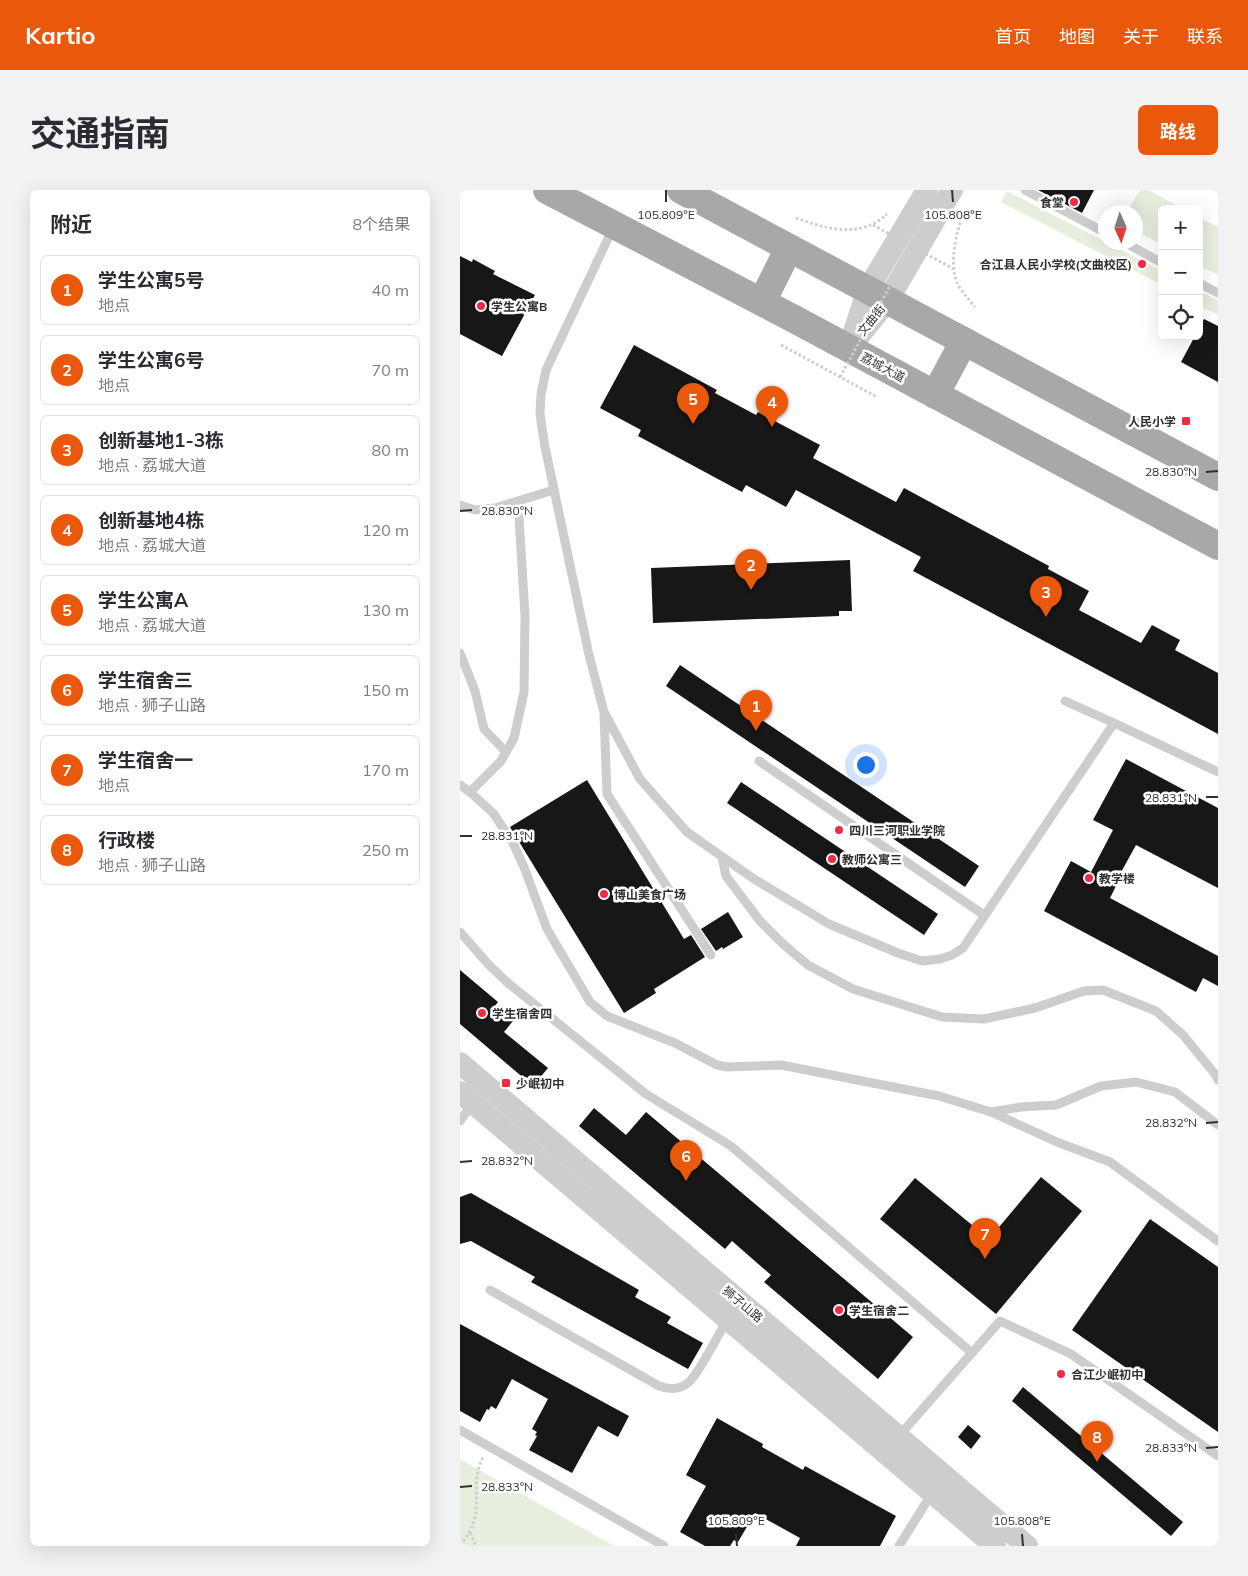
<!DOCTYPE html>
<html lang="zh">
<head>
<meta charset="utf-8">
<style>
	:root { --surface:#fff; --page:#f2f2f3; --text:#2b2b33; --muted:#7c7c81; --line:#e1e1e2; --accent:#ea580c }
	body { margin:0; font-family:Mulish,"Noto Sans SC",sans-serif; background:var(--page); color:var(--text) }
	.controls { position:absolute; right:15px; top:15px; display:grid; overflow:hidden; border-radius:8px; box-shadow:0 5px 20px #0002 }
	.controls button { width:45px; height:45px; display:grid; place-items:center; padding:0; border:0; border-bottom:1px solid var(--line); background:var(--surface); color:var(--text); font:25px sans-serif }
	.compass { position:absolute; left:638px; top:15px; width:45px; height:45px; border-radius:50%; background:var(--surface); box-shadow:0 5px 20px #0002; rotate:177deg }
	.you { position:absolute; left:405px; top:574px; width:18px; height:18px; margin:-12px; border:4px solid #fff; border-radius:50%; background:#1a73e8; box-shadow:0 0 0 8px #1a73e833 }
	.badge { display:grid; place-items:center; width:32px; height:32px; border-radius:50%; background:var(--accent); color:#fff; font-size:16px; font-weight:700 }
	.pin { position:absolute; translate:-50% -41px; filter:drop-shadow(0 1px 2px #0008) }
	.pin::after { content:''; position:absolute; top:26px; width:18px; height:15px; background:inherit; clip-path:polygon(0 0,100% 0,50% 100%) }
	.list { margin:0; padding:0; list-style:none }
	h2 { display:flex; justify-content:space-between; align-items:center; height:65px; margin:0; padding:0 20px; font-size:21px }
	h2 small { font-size:16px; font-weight:400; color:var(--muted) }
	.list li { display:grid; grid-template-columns:32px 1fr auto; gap:15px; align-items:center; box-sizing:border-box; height:70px; margin:0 10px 10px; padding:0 10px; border:1px solid var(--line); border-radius:8px }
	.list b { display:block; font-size:19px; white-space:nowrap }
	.list p { margin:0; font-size:16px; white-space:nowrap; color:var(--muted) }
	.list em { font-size:16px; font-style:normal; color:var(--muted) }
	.icon { flex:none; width:28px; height:28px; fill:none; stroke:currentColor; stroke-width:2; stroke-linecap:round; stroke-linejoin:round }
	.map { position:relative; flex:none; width:758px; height:1356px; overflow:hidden; border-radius:8px }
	header { display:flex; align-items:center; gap:30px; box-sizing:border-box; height:70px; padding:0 25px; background:var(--accent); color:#fff }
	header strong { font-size:24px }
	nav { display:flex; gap:28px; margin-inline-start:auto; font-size:18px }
	.intro { display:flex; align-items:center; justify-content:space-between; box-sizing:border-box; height:120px; padding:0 30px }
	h1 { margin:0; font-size:35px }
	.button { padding:12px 22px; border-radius:8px; background:var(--accent); color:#fff; font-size:18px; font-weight:700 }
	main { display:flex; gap:30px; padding:0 30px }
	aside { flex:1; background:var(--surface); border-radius:8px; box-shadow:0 5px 20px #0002 }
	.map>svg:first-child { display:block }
	.green { fill:#e7eedd }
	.building { fill:#171717 }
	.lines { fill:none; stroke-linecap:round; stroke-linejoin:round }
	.path { stroke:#cdcdcd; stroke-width:3; stroke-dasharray:2.5 2.5; stroke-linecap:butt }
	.service { stroke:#cdcdcd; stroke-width:9 }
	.tertiary { stroke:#cdcdcd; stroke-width:22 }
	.primary { stroke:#a8a8a8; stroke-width:28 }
	.path-bridge { stroke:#cdcdcd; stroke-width:3; stroke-dasharray:2.5 2.5; stroke-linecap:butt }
	.ticks { fill:none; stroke:#303030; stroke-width:2 }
	.poi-dot { fill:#ee2b44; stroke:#fff; stroke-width:2 }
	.labels { text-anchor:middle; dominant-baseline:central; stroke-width:5; stroke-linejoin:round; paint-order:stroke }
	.poi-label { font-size:12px; font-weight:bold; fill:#303030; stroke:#fff; text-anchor:start }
	.street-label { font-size:12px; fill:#303030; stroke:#fff }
	.ticks-label { font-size:12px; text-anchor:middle; fill:#303030; stroke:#fff; stroke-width:5; stroke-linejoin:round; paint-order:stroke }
</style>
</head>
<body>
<header>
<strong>Kartio</strong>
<nav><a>首页</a><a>地图</a><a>关于</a><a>联系</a></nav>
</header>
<div class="intro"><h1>交通指南</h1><a class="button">路线</a></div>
<main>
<aside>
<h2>附近<small>8个结果</small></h2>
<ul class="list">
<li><span class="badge">1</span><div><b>学生公寓5号</b><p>地点</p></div><em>40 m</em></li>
<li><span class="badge">2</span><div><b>学生公寓6号</b><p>地点</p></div><em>70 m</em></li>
<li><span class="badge">3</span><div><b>创新基地1-3栋</b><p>地点 · 荔城大道</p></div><em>80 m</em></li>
<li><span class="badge">4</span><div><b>创新基地4栋</b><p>地点 · 荔城大道</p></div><em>120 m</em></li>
<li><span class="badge">5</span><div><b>学生公寓A</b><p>地点 · 荔城大道</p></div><em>130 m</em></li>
<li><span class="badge">6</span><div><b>学生宿舍三</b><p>地点 · 狮子山路</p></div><em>150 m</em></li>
<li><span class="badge">7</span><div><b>学生宿舍一</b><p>地点</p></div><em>170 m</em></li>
<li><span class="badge">8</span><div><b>行政楼</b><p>地点 · 狮子山路</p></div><em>250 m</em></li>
</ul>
</aside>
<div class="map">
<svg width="758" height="1356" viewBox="0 0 758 1356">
	<rect width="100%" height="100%" fill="#fff"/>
	<g class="green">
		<polygon points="680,0 689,0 723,19 702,19 702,55 676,41 676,22 667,22"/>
		<polygon points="547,1 702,81 702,95 541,12"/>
		<polygon points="739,27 758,37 758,85 739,75"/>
		<polygon points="739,101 758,110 758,125 739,115"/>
		<polygon points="0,1269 154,1356 0,1356"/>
	</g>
	<g class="building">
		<polygon points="578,0 634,0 622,23"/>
		<polygon points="0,66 12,72 13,69 35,81 33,84 75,105 42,166 0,144"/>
		<polygon points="744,129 758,136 758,192 721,172 735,146 739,146 739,138"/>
		<polygon points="174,155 257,200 255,203 296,225 298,222 360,255 353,268 436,312 444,298 589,376 588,379 629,401 619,420 681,453 692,435 720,450 715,460 758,483 758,544 453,381 461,367 336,300 326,317 286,295 282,302 178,246 181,240 140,218"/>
		<polygon points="390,370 392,421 379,421 379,426 193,433 191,378"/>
		<polygon points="220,475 519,676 505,697 206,496"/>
		<polygon points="666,569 758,618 758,698 676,655 654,695 656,696 650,708 758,766 758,796 743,788 736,802 584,721 611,671 631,682 653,640 633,630"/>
		<polygon points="127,590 224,749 231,745 245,767 194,799 196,803 164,823 50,637"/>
		<polygon points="281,592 478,724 464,745 267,613"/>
		<polygon points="268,722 283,747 263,759 262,757 256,761 241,739"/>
		<polygon points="0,780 38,812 35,816 53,831 44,842 88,878 73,896 0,834"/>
		<polygon points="134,918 166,945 186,922 453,1147 418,1189 304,1092 311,1085 272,1051 265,1059 119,936"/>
		<polygon points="581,987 622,1021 536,1124 420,1029 455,988 529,1049"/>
		<polygon points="11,1003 179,1100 175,1107 211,1127 207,1133 243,1153 228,1179 71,1092 75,1087 11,1051 0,1054 0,1007"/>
		<polygon points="690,1029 758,1077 758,1242 612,1140"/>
		<polygon points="0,1134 169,1226 158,1247 138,1236 112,1283 69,1260 77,1246 75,1245 77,1242 72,1239 88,1209 52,1189 36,1219 31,1216 29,1220 27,1219 20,1232 0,1221"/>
		<polygon points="563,1197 723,1332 711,1346 552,1211"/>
		<polygon points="257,1228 303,1254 302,1257 343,1280 345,1276 436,1326 420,1356 336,1356 340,1348 295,1323 278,1352 274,1350 270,1356 245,1356 220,1342 246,1296 226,1285"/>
		<polygon points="508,1235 521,1246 511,1259 498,1247"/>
	</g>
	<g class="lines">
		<g class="path">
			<path d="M336 28C366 39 401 49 427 24"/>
			<path d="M502 28C495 46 489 77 498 95 503 103 509 110 515 117"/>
			<polyline points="321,155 417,207"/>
			<polyline points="10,1343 16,1356"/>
			<path d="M0 1355C29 1323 7 1299 23 1267"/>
		</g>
		<g class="service">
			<polyline points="565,0 646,43"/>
			<polyline points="153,38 86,180 81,204 80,224 85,257 129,465 144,522 180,589 227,642 294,689 369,734 438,763 462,771 480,769 492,765 503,758 654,533 758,582"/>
			<polyline points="664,52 702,73"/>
			<polyline points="739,93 758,103"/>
			<polyline points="0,315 15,320 35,318 94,300"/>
			<polyline points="0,463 15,501 24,539 46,562"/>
			<polyline points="605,511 654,533"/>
			<polyline points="144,525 147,604 251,765"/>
			<polyline points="299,571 524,725"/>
			<polyline points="0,595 10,602 41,571 54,548 64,502 65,426 58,311"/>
			<polyline points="10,602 33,623 52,651 64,677 87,739 130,812 147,826 215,853 257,875 267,877 321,875 479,906 531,922 597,952 650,972 758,1051"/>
			<polyline points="262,667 266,686 300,731 323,754 348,775 393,799 482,827 524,829 575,818 624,801 643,800 696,821 723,845 755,884 758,890"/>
			<polyline points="0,742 29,775 48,793 186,904 271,956 512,1163"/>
			<polyline points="531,922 561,917 596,915 641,896 676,892 715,902 758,935"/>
			<polyline points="0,931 13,913"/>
			<path d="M30 1100 199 1196C210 1200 220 1200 229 1192 240 1182 258 1145 267 1130"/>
			<polyline points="0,1240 204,1356"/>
			<polyline points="438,1247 540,1131 611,1164 758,1266"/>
			<polyline points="439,1356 472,1303"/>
		</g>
		<g class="tertiary">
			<polyline points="393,145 408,99 467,0"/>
			<polyline points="389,158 428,110 492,0"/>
			<polyline points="0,873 567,1356"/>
			<polyline points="0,902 535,1356"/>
		</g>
		<g class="primary">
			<polyline points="87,0 336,130 758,356"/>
			<polyline points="221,0 758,287"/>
			<polyline points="302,112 329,58"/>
			<polyline points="475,205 504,151"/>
		</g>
		<g class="path-bridge">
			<polyline points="413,35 494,79"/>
			<polyline points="380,187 452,56"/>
		</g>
	</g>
	<path class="ticks" d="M206 0V12M492 0 493 12M746 282 758 281M0 321 12 320M746 607H758M0 646H12M746 933 758 932M0 972 12 971M746 1258 758 1257M0 1297 12 1296M276 1344 277 1356M562 1344 563 1356"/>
	<g class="poi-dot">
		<circle cx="614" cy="12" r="5"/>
		<circle cx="682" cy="74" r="5"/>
		<circle cx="21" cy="116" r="5"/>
		<rect x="721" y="226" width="10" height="10" rx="2.5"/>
		<circle cx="379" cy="640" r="5"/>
		<circle cx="372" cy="669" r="5"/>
		<circle cx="629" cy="688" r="5"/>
		<circle cx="144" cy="704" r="5"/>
		<circle cx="22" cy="823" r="5"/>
		<rect x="41" y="888" width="10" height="10" rx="2.5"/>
		<circle cx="379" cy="1120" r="5"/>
		<circle cx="601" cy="1184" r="5"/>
	</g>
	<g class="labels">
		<g class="poi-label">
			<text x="604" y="12" text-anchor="end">食堂</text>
			<text x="672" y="74" text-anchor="end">合江县人民小学校(文曲校区)</text>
			<text x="31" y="116">学生公寓B</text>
			<text x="716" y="231" text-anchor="end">人民小学</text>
			<text x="389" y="640">四川三河职业学院</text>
			<text x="382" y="669">教师公寓三</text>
			<text x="639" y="688">教学楼</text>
			<text x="154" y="704">博山美食广场</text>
			<text x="32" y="823">学生宿舍四</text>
			<text x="56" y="893">少岷初中</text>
			<text x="389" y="1120">学生宿舍二</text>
			<text x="611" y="1184">合江少岷初中</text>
		</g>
		<g class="street-label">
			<text transform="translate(411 130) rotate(-51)">文曲街</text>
			<text transform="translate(423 177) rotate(28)">荔城大道</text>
			<text transform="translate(283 1114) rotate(40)">狮子山路</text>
		</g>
	</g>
	<g class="ticks-label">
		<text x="206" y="29">105.809°E</text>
		<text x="493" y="29">105.808°E</text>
		<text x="711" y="286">28.830°N</text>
		<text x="47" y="325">28.830°N</text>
		<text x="711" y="612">28.831°N</text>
		<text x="47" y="650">28.831°N</text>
		<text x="711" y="937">28.832°N</text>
		<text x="47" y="975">28.832°N</text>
		<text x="711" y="1262">28.833°N</text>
		<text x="47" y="1301">28.833°N</text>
		<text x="276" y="1335">105.809°E</text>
		<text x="562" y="1335">105.808°E</text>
	</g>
</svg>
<div class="controls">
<button>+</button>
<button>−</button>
<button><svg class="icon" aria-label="locate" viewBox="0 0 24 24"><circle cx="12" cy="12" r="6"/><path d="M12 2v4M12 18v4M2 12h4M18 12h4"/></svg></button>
</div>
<svg class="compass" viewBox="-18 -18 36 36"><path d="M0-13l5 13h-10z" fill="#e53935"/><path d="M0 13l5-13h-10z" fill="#7c7c81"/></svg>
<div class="you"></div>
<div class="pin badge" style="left:296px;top:541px">1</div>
<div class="pin badge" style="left:291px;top:400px">2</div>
<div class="pin badge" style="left:586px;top:427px">3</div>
<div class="pin badge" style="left:312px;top:237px">4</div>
<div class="pin badge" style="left:233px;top:234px">5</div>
<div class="pin badge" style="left:226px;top:991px">6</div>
<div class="pin badge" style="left:525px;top:1069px">7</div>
<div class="pin badge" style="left:637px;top:1272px">8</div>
</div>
</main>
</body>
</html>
